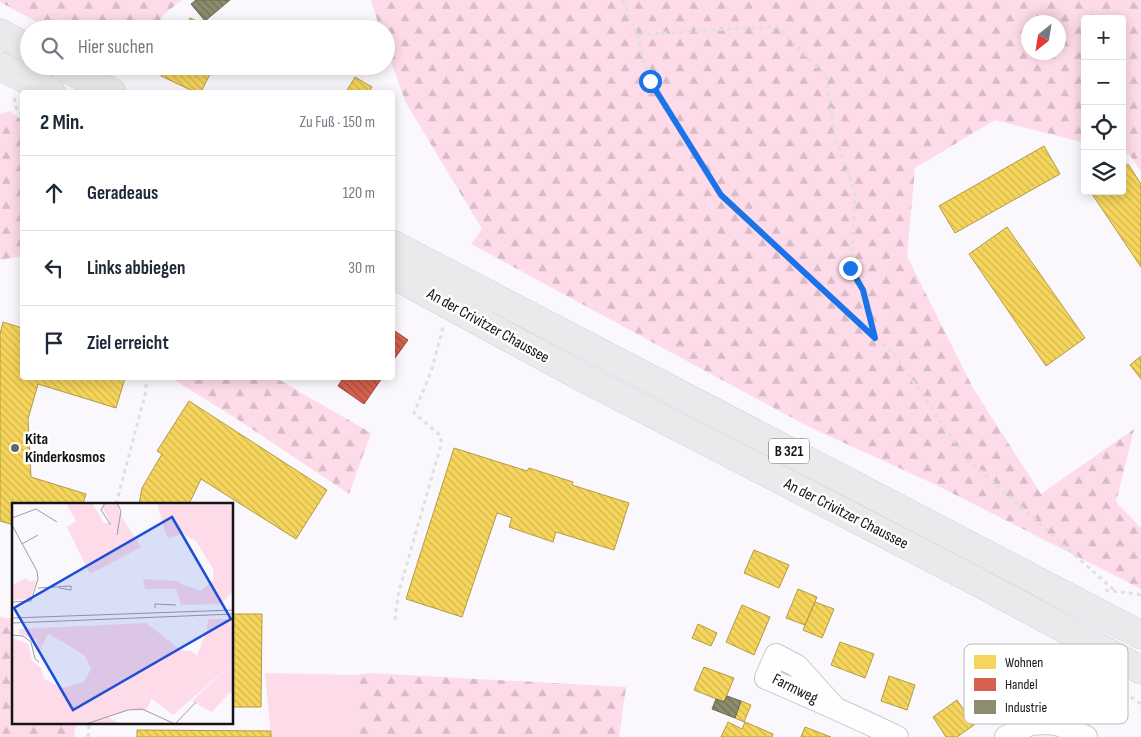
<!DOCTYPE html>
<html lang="de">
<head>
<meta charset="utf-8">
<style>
	:root { --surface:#fff; --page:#f6f6f7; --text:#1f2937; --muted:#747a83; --line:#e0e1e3 }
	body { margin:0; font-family:"Sofia Sans Condensed",sans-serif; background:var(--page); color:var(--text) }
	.controls { position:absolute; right:15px; top:15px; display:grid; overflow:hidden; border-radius:5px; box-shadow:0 2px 12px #0003 }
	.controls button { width:45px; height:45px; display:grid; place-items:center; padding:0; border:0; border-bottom:1px solid var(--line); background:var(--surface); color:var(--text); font:25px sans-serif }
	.compass { position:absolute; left:1021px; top:15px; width:45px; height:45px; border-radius:50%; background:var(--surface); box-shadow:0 2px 12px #0003; rotate:210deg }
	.stop { position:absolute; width:15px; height:15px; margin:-11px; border:4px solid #1a73e8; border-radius:50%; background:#fff }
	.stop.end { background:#1a73e8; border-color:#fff; box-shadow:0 1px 5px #0008 }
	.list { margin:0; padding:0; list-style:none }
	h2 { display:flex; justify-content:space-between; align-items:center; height:65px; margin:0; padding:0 20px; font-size:21px }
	h2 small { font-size:16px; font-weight:400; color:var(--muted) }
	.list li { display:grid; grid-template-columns:32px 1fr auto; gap:15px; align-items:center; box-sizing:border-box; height:75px; padding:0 20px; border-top:1px solid var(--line) }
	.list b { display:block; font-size:19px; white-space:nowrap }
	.list em { font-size:16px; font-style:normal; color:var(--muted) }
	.icon { flex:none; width:28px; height:28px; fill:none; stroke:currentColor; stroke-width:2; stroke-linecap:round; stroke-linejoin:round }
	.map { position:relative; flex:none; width:1141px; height:737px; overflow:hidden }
	.search { position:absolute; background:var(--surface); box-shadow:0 2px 12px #0003; left:20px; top:20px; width:375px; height:55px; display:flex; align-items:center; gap:12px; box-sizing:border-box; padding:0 18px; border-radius:28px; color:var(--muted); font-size:19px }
	.panel { position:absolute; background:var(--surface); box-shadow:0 2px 12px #0003; left:20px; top:90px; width:375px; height:290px; border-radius:5px }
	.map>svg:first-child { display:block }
	.green { fill:#fddbe8 }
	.forest { fill:url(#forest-firs); fill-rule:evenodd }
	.homes { fill:url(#homes-back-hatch); stroke:#b29b47 }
	.shops { fill:url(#shops-back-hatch); stroke:#9c493c }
	.industry { fill:url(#industry-back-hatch); stroke:#686854 }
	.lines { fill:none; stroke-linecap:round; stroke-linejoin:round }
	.street-casing { stroke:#c9c8cb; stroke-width:24 }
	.primary-casing { stroke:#d3d2d4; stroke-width:29 }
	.path { stroke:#e0e0e1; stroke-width:3; stroke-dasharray:4 4; stroke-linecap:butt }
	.street { stroke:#fefeff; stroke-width:22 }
	.primary { stroke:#ece9ed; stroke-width:28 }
	.route { stroke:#1a73e8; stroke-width:6 }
	.poi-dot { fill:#656467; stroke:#fff; stroke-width:2 }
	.labels { text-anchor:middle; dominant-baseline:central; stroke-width:5; stroke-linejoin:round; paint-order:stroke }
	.shield { fill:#fff; stroke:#5b5a5c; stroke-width:1 }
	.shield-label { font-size:15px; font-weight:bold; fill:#151416 }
	.street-label { font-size:16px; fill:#151416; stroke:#fff }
	.poi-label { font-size:16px; font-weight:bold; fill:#151416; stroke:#fff; text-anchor:start }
	.inset-road { fill:none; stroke:#9e9da1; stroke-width:1 }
	.view { fill:#1d4ed8; fill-opacity:0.15; stroke:#1d4ed8; stroke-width:2.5 }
	.inset-edge { fill:none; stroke:#151416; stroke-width:2.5 }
	.key { fill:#fff; stroke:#b9b8b9; stroke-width:1 }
	.key-label { font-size:14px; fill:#151416 }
</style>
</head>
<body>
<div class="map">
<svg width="1141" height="737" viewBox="0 0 1141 737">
	<defs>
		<pattern id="forest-firs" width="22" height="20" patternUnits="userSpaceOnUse" patternTransform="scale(1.25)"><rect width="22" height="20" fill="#fddbe8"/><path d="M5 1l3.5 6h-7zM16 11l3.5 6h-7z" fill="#d8bbc6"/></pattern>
		<pattern id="homes-back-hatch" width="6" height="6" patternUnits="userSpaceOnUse" patternTransform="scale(1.25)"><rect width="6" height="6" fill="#f6d55c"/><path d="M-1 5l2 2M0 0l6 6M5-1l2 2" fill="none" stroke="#d2b64f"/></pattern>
		<pattern id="shops-back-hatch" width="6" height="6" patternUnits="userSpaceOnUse" patternTransform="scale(1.25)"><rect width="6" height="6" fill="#d6604d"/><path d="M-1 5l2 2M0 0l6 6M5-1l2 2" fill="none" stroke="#ac4e3f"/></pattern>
		<pattern id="industry-back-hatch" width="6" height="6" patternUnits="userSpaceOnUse" patternTransform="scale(1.25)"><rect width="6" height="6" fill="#8c8c6e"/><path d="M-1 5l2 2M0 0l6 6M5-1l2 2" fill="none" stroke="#717159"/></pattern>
	</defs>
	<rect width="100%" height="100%" fill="#faf8fd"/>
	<polygon class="green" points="265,673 355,675 355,737 271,737"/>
	<g class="forest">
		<polygon points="0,0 182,0 164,14 154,29 50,29 0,2"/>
		<path d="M371 0H1141V172L1129 154 1122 152V19H1085V143L995 120 915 168 907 256 973 388 1041 494 1134 429 1116 502 1141 528V589L934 484 809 427 471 244 482 229 406 103 386 48V29H380ZM1058 22V52H1028V22Z"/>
		<polygon points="9,111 22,120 22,256 0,260 0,114"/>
		<polygon points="171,378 276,378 371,433 349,494 237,419"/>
		<polygon points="0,617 14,619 14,723 76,723 74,737 0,737"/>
		<polygon points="369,673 626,687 619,737 355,737 355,675"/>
	</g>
	<g class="homes">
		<polygon points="190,18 201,23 198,29 185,29"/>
		<polygon points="166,66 199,66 211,72 201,92 195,92 161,76"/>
		<polygon points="355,77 372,87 369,92 346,92"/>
		<polygon points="1044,146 1060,174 955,233 939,206"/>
		<polygon points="1128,164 1141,184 1141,267 1090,191 1122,191 1122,168"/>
		<polygon points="1007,227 1085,338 1046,366 969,254"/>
		<polygon points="3,322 22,328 22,378 125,378 116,408 38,384 28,419 31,477 86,494 83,504 14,504 14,525 0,521 0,334"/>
		<polygon points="1141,356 1141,379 1130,365"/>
		<polygon points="189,401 327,490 296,539 201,479 189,504 139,504 142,488 162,454 157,451"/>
		<polygon points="454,448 527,471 529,468 573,482 572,485 629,503 614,550 556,532 553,542 509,527 512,518 497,513 462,617 406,599"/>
		<polygon points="754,550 789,565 779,588 744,573"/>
		<polygon points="798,589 817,597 805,625 786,618"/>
		<polygon points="815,602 834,609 822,638 803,630"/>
		<polygon points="742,605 770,617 754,655 726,642"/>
		<polygon points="232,614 262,614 261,707 232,707"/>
		<polygon points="698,624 717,633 711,646 692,638"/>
		<polygon points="840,642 874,654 865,678 831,665"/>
		<polygon points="704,667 734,678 724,702 694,690"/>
		<polygon points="889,676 915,685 907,710 881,701"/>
		<polygon points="957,700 974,725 957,737 946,737 933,717"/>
		<polygon points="741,701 751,705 744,722 735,718"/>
		<polygon points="728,722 742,729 745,722 773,734 772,737 721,737"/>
		<polygon points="805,727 831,737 801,737"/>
		<polygon points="137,730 271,731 271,737 137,737"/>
	</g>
	<g class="shops">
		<polygon points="392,329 408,340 392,362"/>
		<polygon points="343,378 382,378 364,404 338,386"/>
	</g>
	<g class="industry">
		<polygon points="196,0 230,0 205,21 191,4"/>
		<polygon points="727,696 741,701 735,718 712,709 716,699 724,702"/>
	</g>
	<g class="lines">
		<g class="street-casing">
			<g id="street">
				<path d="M835 708 797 666 776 655 766 678C810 697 854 716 897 737"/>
				<polyline points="1006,737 1030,724 1047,723 1060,725 1086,737"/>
			</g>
		</g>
		<g class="primary-casing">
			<g id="primary">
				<polyline points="0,33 29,49"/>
				<polyline points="0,66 51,92"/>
				<polyline points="62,66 112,92"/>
				<polyline points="392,244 1141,635"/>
				<polyline points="392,274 576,374 976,581 1141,670"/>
			</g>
		</g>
		<g class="path">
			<polyline points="623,0 637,35 777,26 826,76 835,137 855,192 851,268 863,290 875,338 893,352 966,458 1115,591"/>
			<polyline points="637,35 650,81 721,195 875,338"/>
			<polyline points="14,98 17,110 22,114"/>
			<polyline points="116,504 146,391 146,378"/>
			<polyline points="1105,590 1138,594 1141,596"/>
			<polyline points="395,620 398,595 441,445 441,436 414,413 432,369 443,327"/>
			<polyline points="1098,674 1141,704"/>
			<polyline points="88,737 89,723"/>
		</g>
		<use href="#street" class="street"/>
		<use href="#primary" class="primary"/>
	</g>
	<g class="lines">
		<polyline class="route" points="650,81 721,195 875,338 863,290 850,268"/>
	</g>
	<circle class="poi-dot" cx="15" cy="448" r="5"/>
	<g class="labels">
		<rect class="shield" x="769" y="438.5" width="40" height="25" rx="4"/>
		<g class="shield-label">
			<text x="789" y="451">B 321</text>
		</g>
		<g class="street-label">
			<text transform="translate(488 326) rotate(29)">An der Crivitzer Chaussee</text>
			<text transform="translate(846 514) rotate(27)">An der Crivitzer Chaussee</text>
			<text transform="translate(795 689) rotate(26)">Farmweg</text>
		</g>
		<g class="poi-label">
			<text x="25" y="439">Kita<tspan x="25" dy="18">Kinderkosmos</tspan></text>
		</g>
	</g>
	<g transform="translate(12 503)">
		<rect width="221" height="221" fill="#faf8fd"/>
		<path d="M93 0H105L109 13 129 44 116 51 90 4ZM201 0H221V35L201 19 206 11ZM221 160V191L218 189 200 209 180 198ZM115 193 140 195 134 208 116 207 96 214 108 221H44Z" fill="#fddbe8"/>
		<path d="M54 0H80L92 20 97 19 116 51 78 71 55 24 64 18ZM145 0H201L206 11 201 19 221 35V88L209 101 169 102 164 86H133L131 76 166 78 169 81 189 88 202 77 201 66 184 38 171 31 158 35 154 32ZM14 75 17 79 24 77 18 96 0 97V82ZM196 116H221V160L161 212 139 195 115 193 44 221H0V135L16 141 20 158 29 165 32 176 51 185 72 179 79 166 73 153 53 140 36 131 28 147 24 136 7 131V126L134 120 169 147 179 148 185 153 195 127Z" fill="#fddbe8"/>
		<path class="inset-road" d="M93 0 89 7 99 22M105 0 109 8 105 32M0 15 24 6 45 19M0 22 25 68 26 76 19 98 0 99M10 41 26 32M26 85 59 83V87L47 85M143 105V101L164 102M0 115 222 107M0 120 222 111M0 132 11 133 19 139 23 156 27 159M74 221 116 207 130 206 163 221M163 221 184 199"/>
		<path class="view" d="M160 14 219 116 61 207 2 105Z"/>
		<rect width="221" height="221" class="inset-edge"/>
	</g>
	<rect x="964" y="644" width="164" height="80" rx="8" class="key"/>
	<rect x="974" y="655" width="22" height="14" fill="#f6d55c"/>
	<rect x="974" y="678" width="22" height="13" fill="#d6604d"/>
	<rect x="974" y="700" width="22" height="14" fill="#8c8c6e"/>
	<g class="key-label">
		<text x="1005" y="667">Wohnen</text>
		<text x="1005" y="689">Handel</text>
		<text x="1005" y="712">Industrie</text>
	</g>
</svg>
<div class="controls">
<button>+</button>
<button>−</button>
<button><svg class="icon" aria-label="locate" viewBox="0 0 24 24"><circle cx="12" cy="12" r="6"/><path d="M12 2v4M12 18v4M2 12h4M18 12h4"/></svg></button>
<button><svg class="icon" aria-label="layers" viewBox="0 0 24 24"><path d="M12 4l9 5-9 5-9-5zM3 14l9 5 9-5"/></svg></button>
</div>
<svg class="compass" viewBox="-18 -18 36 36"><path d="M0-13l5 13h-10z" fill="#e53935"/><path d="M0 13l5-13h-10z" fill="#747a83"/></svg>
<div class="stop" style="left:650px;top:81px"></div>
<div class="stop end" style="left:850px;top:268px"></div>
<div class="search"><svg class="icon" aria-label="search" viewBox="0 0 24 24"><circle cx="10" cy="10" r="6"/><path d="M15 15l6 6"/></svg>Hier suchen</div>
<section class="panel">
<h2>2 Min.<small>Zu Fuß · 150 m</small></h2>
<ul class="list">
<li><svg class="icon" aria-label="ahead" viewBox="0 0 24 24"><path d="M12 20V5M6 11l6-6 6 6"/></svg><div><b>Geradeaus</b></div><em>120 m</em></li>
<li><svg class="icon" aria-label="left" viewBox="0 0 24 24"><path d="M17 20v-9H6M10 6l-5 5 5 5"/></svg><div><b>Links abbiegen</b></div><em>30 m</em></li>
<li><svg class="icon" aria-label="arrive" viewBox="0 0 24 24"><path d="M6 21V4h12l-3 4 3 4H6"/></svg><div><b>Ziel erreicht</b></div></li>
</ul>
</section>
</div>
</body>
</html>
